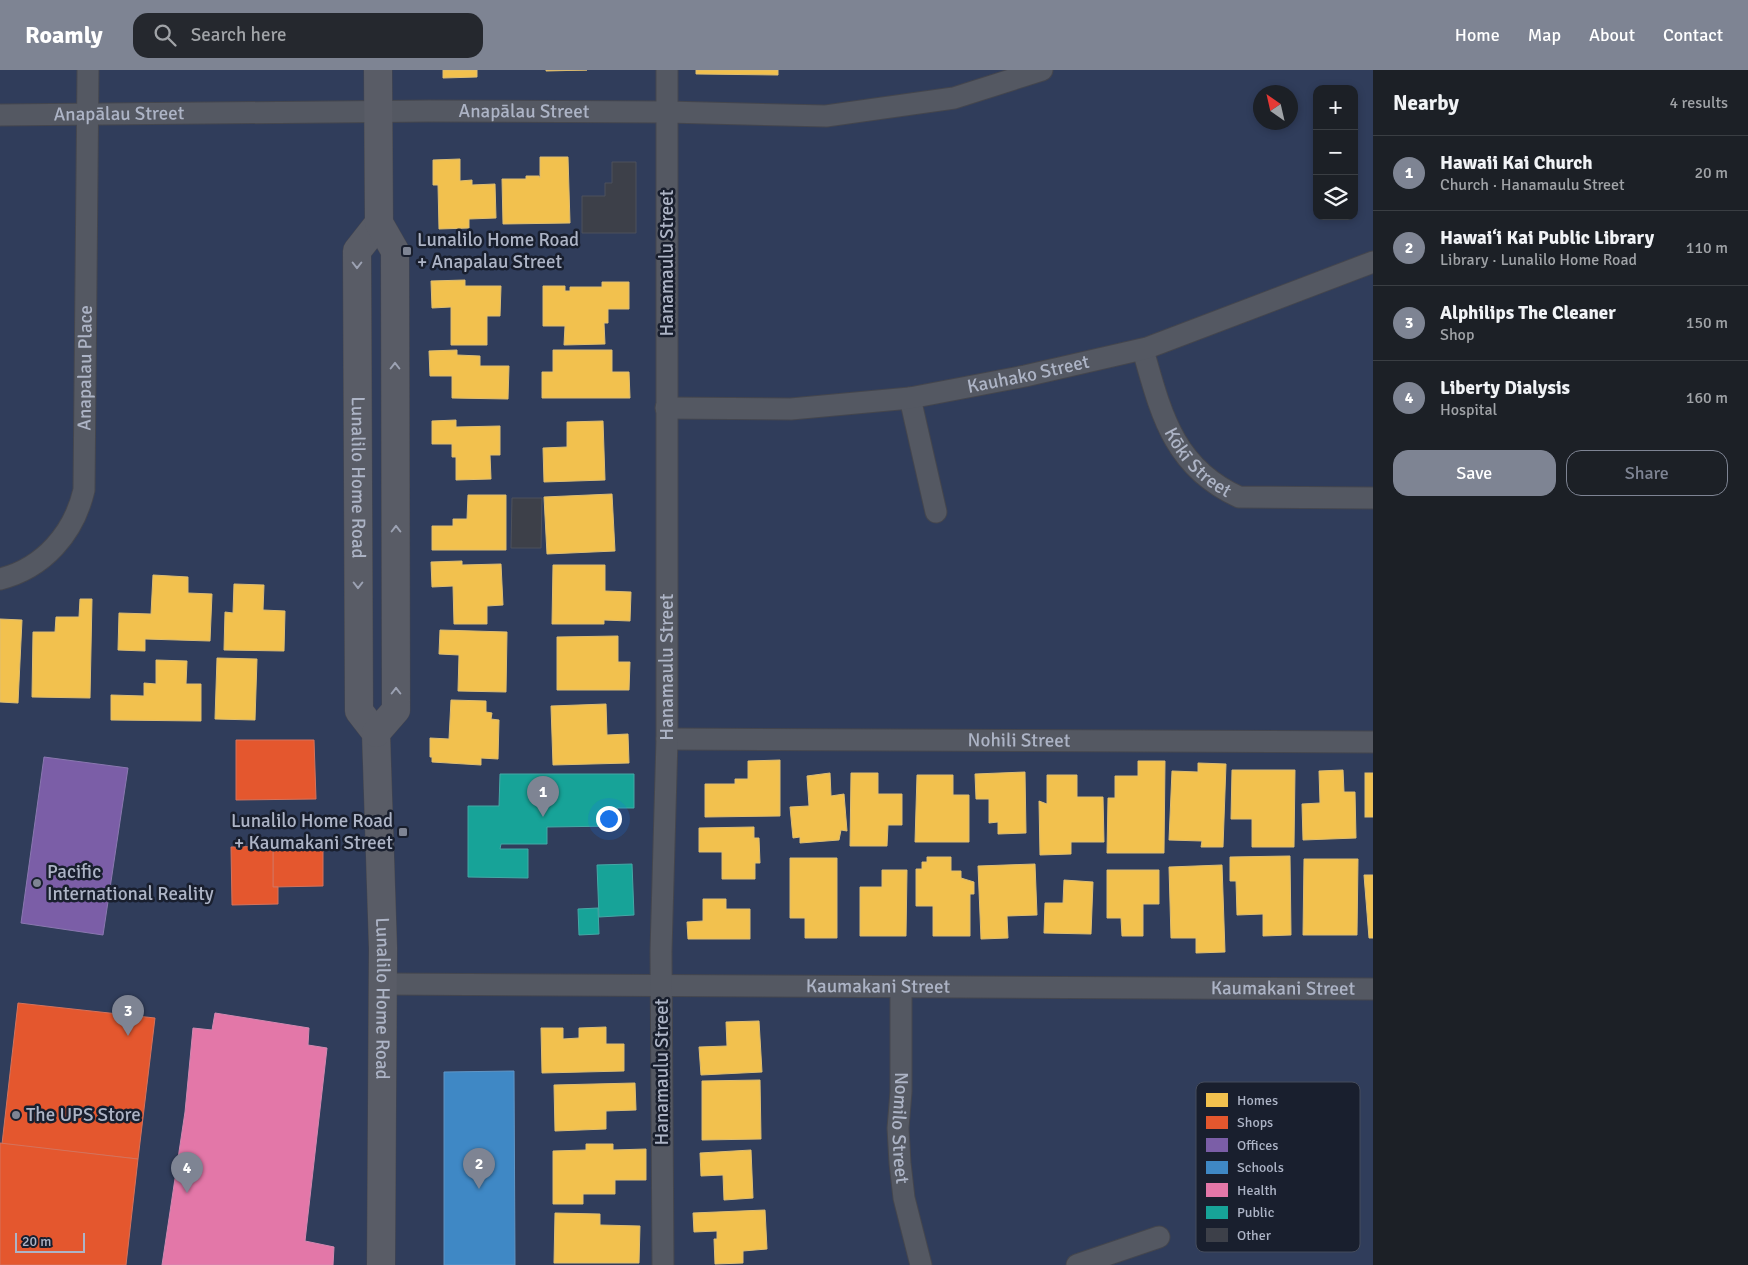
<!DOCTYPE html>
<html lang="en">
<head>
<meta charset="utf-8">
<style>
	:root { --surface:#1c2026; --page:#25282e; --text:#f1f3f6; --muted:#a0a3a7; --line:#3a3e43; --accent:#7e8493 }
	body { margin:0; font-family:Signika,sans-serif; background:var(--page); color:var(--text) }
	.controls { position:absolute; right:15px; top:15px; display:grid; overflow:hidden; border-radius:10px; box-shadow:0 2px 8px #0003 }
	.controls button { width:45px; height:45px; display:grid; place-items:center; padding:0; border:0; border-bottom:1px solid var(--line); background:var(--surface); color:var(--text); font:25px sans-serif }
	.compass { position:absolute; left:1253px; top:15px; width:45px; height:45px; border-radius:50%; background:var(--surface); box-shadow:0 2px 8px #0003; rotate:326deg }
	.scale { position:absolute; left:15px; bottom:12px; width:70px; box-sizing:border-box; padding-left:5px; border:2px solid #adb4c6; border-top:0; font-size:14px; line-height:18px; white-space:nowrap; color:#adb4c6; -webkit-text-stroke:4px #191f2e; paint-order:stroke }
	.you { position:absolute; left:608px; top:748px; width:18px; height:18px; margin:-12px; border:4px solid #fff; border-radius:50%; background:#1a73e8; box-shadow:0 0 0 8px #1a73e833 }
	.badge { display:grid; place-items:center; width:32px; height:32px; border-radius:50%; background:var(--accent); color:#fff; font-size:16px; font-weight:700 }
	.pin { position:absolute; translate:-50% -41px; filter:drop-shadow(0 1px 2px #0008) }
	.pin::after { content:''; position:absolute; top:26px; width:18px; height:15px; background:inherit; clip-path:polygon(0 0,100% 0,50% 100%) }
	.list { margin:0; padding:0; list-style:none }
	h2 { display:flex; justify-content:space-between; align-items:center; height:65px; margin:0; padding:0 20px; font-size:21px }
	h2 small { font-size:16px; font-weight:400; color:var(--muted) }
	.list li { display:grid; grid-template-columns:32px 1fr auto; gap:15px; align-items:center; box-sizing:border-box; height:75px; padding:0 20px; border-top:1px solid var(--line) }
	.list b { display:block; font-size:19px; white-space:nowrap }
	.list p { margin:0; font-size:16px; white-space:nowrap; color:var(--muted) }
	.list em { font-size:16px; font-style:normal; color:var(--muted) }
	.actions { display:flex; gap:10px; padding:15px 20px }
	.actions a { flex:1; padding:11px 0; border:1px solid var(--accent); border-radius:15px; text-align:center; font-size:18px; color:var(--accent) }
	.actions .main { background:var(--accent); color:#fff }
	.icon { flex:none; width:28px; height:28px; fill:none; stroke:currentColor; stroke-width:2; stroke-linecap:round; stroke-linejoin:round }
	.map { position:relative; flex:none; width:1373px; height:1195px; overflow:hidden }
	header { display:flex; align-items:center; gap:30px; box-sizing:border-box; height:70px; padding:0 25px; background:var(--accent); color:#fff }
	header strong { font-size:24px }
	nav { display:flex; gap:28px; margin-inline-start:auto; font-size:18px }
	.search { width:350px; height:45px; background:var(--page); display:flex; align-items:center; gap:12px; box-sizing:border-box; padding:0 18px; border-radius:15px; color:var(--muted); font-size:19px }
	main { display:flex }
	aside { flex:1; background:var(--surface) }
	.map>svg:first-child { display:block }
	.water { fill:#303d5b; fill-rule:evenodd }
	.homes { fill:#f2c14e; stroke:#ddbd72 }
	.shops { fill:#e4572e; stroke:#d4735c }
	.offices { fill:#7b5ea7; stroke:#8a78b0 }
	.schools { fill:#3f88c5; stroke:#6095c5 }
	.health { fill:#e377a8; stroke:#d389b1 }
	.public { fill:#17a398; stroke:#44a8a6 }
	.building { fill:#3d4049; stroke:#4d515c }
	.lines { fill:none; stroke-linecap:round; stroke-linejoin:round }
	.minor-casing { stroke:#44464e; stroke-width:23 }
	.secondary-casing { stroke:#44464e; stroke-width:29 }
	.minor { stroke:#545862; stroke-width:21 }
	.secondary { stroke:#595c66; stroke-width:28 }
	.oneway { stroke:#9ca2b3 }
	.poi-dot { fill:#7e8493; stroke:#191f2e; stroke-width:2 }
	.labels { text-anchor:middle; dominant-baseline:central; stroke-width:5; stroke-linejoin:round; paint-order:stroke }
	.street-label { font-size:19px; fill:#adb4c6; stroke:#191f2e }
	.poi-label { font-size:19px; fill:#adb4c6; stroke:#191f2e; text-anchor:start }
	.key { fill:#191f2e; stroke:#454c5c; stroke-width:1 }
	.key-label { font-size:14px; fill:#adb4c6 }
</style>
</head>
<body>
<header>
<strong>Roamly</strong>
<div class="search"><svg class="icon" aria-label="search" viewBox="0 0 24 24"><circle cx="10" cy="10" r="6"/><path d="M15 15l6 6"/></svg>Search here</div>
<nav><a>Home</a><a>Map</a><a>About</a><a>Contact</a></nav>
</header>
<main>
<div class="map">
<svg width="1373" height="1195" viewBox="0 0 1373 1195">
	<rect width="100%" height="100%" fill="#262a33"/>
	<path class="water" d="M0 0H1373V1195H0ZM1317 19H1354V146H1317ZM1260 22H1290V52H1260Z"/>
	<g class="homes">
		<polygon points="443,0 477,0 477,7 443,8"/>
		<polygon points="546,0 587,0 546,1"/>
		<polygon points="696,0 778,0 778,5 696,4"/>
		<polygon points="540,87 568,87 570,153 503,154 502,109 526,109 526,106 539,106 540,108"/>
		<polygon points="460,89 460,111 472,110 472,115 495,114 496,148 469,149 469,158 439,159 438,115 433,115 433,90"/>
		<polygon points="465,210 465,216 501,216 500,246 487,246 487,275 451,275 451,237 432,238 431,211"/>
		<polygon points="602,212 629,212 629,239 608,239 608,253 604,253 605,274 564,275 565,256 543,256 543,216 565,216 565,221 570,221 570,217 602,217"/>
		<polygon points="457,280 457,285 480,286 480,296 509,296 508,329 452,328 452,306 430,306 429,281"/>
		<polygon points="553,280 612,280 612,302 629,302 630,328 542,328 542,302 553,302"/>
		<polygon points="456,350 456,357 500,356 500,385 490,385 491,409 456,410 456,387 452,387 452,374 432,374 432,351"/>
		<polygon points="603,351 605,410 544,412 543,378 567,377 567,352"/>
		<polygon points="612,424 615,481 547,484 544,427"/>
		<polygon points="468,425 506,425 506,480 432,480 432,456 453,456 453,449 467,449"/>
		<polygon points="462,491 462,495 501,494 503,535 487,536 487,554 454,554 453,516 432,517 431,492"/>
		<polygon points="553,495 605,495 605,521 631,522 630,551 604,550 604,554 552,554"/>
		<polygon points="153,505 188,507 188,523 212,524 210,571 145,569 145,581 118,580 119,543 151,544"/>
		<polygon points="234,514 264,515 263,540 285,541 284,581 224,580 225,542 233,543"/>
		<polygon points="80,529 92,529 90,628 32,627 33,562 55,562 56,547 79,547"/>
		<polygon points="0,549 22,550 18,633 0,632"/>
		<polygon points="440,560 507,562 506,622 458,621 459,585 439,584"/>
		<polygon points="618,566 618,592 630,592 629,620 557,620 557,567"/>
		<polygon points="217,588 257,589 255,650 215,649"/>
		<polygon points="156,590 187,591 186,614 201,614 201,651 111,650 111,625 144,626 144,613 156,614"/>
		<polygon points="451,630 486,631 486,642 492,643 491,649 499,650 498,689 481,688 481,695 432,692 432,687 430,687 430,668 449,669"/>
		<polygon points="606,634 607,665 628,664 629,693 553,695 551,636"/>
		<polygon points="780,690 780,746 705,747 705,714 735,714 735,709 748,709 748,691"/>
		<polygon points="1138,691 1165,691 1164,783 1107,783 1108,728 1115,728 1115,706 1138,706"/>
		<polygon points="1198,693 1226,694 1223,777 1201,777 1202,771 1169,770 1172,701 1198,702"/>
		<polygon points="1232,700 1295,700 1294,777 1252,777 1252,749 1231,749"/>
		<polygon points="1343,700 1344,722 1355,722 1356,768 1303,770 1302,734 1320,733 1319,701"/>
		<polygon points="1025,702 1026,763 998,764 998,752 989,753 989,729 976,729 975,704"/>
		<polygon points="830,703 831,726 844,724 847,761 841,760 839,770 800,773 800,767 793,768 790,737 809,736 807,706"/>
		<polygon points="851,703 878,703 878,724 902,724 902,755 888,755 887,776 850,776"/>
		<rect x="1365" y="703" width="8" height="44"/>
		<polygon points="917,705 953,705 953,725 969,725 969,772 915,772"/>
		<polygon points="1047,705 1077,705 1077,727 1103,727 1104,772 1071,772 1071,784 1040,785 1039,731 1047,734"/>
		<polygon points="754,757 754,768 759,768 760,793 755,793 755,809 722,809 722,782 699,782 699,758"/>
		<polygon points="1290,786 1291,865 1263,866 1263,844 1237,845 1236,811 1230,811 1230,787"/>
		<polygon points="927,787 951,787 951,801 961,801 961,808 974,812 974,824 970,824 970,866 933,866 933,836 916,836 916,799 922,799 922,792 927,792"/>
		<polygon points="790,788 837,788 837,868 805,868 805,848 790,848"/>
		<polygon points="1304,789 1358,789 1357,865 1303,865"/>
		<polygon points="1035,794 1037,845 1007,846 1008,868 981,869 978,796"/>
		<polygon points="1222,795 1225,882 1196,883 1196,868 1171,868 1169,797"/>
		<polygon points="882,800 907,800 906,866 860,866 860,817 882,817"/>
		<polygon points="1107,800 1159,800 1159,834 1143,834 1143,866 1122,866 1121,848 1107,848"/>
		<polygon points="1364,805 1373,805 1373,868 1369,868"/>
		<polygon points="1064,810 1093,812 1091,864 1044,863 1045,833 1063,833"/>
		<polygon points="703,829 726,829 726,839 750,839 750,869 688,869 687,852 703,851"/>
		<polygon points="759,951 762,1002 701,1005 699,977 727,976 726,952"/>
		<polygon points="606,957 606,974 624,974 624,1001 542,1003 541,958 563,958 563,969 579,968 579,958"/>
		<polygon points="760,1010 761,1069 702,1070 702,1011"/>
		<polygon points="635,1013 636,1040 606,1041 606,1059 555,1061 554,1015"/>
		<polygon points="586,1074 613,1074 613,1080 646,1079 646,1110 615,1110 615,1124 583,1124 583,1134 553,1134 553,1081 586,1080"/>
		<polygon points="751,1080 753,1128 724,1130 723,1105 701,1106 700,1083"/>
		<polygon points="765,1140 767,1179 743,1181 743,1193 715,1194 714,1169 717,1169 717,1161 694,1162 693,1143"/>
		<polygon points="555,1143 600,1144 600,1155 640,1156 639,1193 554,1193"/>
	</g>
	<g class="shops">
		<polygon points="236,670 314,670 316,729 236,730"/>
		<polygon points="287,771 323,771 323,816 273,817 273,772"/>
		<polygon points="273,776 273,817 278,817 278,834 232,835 231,777"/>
		<polygon points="18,933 155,948 138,1089 2,1074"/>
		<polygon points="0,1073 138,1089 126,1195 0,1195"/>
	</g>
	<polygon class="offices" points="44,687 128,698 103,865 21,853"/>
	<polygon class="schools" points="514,1001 515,1195 444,1195 444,1002"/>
	<polygon class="health" points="215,943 309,958 308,975 327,978 305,1171 334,1177 333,1195 162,1195 185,1042 193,958 212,960"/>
	<g class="public">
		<polygon points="500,704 634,704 634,738 617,738 617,756 547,757 547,774 501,774 500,779 528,779 528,808 468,807 468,736 499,736"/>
		<polygon points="632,794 634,845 599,847 597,795"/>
		<polygon points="598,838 599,864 579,865 578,839"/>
	</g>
	<g class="building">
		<polygon points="612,92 636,92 636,163 582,163 582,126 605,126 605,113 612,113"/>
		<polygon points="512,428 542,428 541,478 511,478"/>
	</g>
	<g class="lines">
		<g class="minor-casing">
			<g id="minor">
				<path id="s1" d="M0 45 429 41 668 42 826 46 954 28 1042 0"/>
				<path id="s2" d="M1143 280C1161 343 1173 397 1239 427L1373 428"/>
				<polyline points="910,328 936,442"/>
				<path id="s3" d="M666 338 791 339 910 328 1025 306 1147 278 1373 192"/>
				<path id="s4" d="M0 509C44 498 74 463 84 420L88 0"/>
				<path id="s5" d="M667 669 1373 672"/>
				<path id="s6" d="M383 914 1373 919"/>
				<path id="s7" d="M901 918V1022L898 1058 900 1093 904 1128 921 1195"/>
				<path id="s8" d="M663 1195 661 881 667 669V0"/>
				<polyline points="1077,1195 1159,1167"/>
			</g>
		</g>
		<g class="secondary-casing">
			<g id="secondary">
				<path id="s9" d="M379 153 357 181 359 641 376 663 383 878 381 1195"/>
				<polyline points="376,663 396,640 395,181 379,153 378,0"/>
			</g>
		</g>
		<use href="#minor" class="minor"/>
		<use href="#secondary" class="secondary"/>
	</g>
	<defs><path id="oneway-chevron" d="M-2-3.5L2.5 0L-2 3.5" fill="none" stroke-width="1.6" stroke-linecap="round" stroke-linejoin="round" transform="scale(1.25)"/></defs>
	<g class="oneway">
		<use href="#oneway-chevron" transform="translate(357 195) rotate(90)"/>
		<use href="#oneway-chevron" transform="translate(395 296) rotate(-90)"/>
		<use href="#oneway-chevron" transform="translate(396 459) rotate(-90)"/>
		<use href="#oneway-chevron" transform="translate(358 515) rotate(90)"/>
		<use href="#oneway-chevron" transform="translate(396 621) rotate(-90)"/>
	</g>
	<g class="poi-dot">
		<rect x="402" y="176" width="10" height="10" rx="2.5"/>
		<rect x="398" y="757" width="10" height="10" rx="2.5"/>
		<circle cx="37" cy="813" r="5"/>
		<circle cx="16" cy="1045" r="5"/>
	</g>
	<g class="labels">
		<g class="street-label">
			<text stroke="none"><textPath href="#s1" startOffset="524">Anapālau Street</textPath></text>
			<text stroke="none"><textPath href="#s1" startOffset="119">Anapālau Street</textPath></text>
			<text transform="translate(667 193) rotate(-90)">Hanamaulu Street</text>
			<text stroke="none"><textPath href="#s4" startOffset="251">Anapalau Place</textPath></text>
			<text stroke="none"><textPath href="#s3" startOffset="365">Kauhako Street</textPath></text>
			<text stroke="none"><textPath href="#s2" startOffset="128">Kōkī Street</textPath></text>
			<text stroke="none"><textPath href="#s9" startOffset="262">Lunalilo Home Road</textPath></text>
			<text stroke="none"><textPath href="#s8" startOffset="598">Hanamaulu Street</textPath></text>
			<text stroke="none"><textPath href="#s5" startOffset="352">Nohili Street</textPath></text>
			<text stroke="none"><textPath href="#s6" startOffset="495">Kaumakani Street</textPath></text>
			<text stroke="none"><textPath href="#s6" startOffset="900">Kaumakani Street</textPath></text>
			<text stroke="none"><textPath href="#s9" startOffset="789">Lunalilo Home Road</textPath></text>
			<text transform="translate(662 1002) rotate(-90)">Hanamaulu Street</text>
			<text stroke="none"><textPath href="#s7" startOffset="140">Nomilo Street</textPath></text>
		</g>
		<g class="poi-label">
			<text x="417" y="170">Lunalilo Home Road<tspan x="417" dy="22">+ Anapalau Street</tspan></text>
			<text x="393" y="751" text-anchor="end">Lunalilo Home Road<tspan x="393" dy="22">+ Kaumakani Street</tspan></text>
			<text x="47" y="802">Pacific<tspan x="47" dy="22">International Reality</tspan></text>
			<text x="26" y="1045">The UPS Store</text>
		</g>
	</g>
	<rect x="1196" y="1012" width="164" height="170" rx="8" class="key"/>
	<rect x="1206" y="1023" width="22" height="14" fill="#f2c14e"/>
	<rect x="1206" y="1046" width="22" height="13" fill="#e4572e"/>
	<rect x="1206" y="1068" width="22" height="14" fill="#7b5ea7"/>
	<rect x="1206" y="1091" width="22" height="13" fill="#3f88c5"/>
	<rect x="1206" y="1113" width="22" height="14" fill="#e377a8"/>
	<rect x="1206" y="1136" width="22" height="13" fill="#17a398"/>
	<rect x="1206" y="1158" width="22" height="14" fill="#3d4049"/>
	<g class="key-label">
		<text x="1237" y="1035">Homes</text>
		<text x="1237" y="1057">Shops</text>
		<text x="1237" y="1080">Offices</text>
		<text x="1237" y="1102">Schools</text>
		<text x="1237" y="1125">Health</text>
		<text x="1237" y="1147">Public</text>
		<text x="1237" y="1170">Other</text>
	</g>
</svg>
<div class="controls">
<button>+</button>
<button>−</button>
<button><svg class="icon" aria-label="layers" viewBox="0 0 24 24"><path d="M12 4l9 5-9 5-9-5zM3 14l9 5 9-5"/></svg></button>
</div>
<svg class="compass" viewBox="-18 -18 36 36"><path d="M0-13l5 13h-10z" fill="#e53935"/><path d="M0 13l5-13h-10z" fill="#a0a3a7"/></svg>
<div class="scale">20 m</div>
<div class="you"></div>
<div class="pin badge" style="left:543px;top:747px">1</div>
<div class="pin badge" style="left:479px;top:1119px">2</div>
<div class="pin badge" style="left:128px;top:966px">3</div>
<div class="pin badge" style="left:187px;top:1123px">4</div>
</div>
<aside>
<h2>Nearby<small>4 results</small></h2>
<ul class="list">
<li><span class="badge">1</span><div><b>Hawaii Kai Church</b><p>Church · Hanamaulu Street</p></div><em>20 m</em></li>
<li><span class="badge">2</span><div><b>Hawaiʻi Kai Public Library</b><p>Library · Lunalilo Home Road</p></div><em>110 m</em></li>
<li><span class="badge">3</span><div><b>Alphilips The Cleaner</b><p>Shop</p></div><em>150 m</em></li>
<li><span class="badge">4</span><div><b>Liberty Dialysis</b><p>Hospital</p></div><em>160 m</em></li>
</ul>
<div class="actions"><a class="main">Save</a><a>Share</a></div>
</aside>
</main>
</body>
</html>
